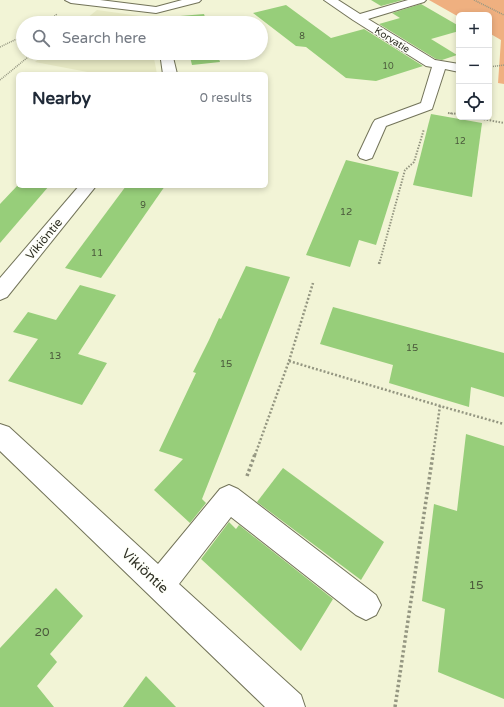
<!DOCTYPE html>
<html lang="en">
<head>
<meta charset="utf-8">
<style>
	:root { --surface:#fff; --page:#f2f2f3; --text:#1f2937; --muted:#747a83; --line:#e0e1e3 }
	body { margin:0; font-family:"Varela Round",sans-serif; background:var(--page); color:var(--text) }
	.controls { position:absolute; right:12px; top:12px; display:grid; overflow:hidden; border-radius:6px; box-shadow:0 2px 6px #0003 }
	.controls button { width:36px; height:36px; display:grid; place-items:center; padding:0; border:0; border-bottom:1px solid var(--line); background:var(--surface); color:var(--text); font:20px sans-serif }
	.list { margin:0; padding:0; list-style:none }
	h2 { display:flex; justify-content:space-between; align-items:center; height:52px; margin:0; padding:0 16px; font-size:17px }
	h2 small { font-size:13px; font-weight:400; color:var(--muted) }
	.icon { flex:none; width:22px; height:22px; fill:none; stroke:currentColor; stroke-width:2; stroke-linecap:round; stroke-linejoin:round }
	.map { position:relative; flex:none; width:504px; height:707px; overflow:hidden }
	.search { position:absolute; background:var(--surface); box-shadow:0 2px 6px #0003; left:16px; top:16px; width:252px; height:44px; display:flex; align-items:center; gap:10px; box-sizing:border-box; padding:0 14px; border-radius:22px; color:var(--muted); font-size:15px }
	.panel { position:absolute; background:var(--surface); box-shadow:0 2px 6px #0003; left:16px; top:72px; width:252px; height:116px; border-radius:6px }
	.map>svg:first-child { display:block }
	.built { fill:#e7e9c4 }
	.green { fill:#efb080 }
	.building { fill:#97ce7a }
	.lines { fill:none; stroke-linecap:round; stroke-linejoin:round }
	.minor-casing { stroke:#727359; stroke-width:2 }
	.path-far3 { stroke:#949681; stroke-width:1.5; stroke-dasharray:1 1; stroke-linecap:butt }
	.path-far2 { stroke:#949681; stroke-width:2; stroke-dasharray:1.5 1.5; stroke-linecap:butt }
	.path-far1 { stroke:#949681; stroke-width:2.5; stroke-dasharray:2 2; stroke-linecap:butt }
	.path { stroke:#949681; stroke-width:3.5; stroke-dasharray:2.5 2.5; stroke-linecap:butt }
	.minor { fill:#fff; fill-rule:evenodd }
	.labels { text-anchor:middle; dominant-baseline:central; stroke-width:3; stroke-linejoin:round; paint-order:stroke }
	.far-number-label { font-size:9px; fill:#4a583b }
	.far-street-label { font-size:10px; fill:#303126; stroke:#fefff9 }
	.number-label { font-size:10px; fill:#4a583b }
	.street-label { font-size:12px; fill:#303126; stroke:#fefff9 }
	.near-number-label { font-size:12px; fill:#4a583b }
	.near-street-label { font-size:14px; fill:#303126; stroke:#fefff9 }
</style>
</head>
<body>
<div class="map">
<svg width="504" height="707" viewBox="0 0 504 707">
	<rect width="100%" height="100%" fill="#f2f4d6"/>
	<g class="built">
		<polygon points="97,10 140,16 149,23 81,23"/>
		<polygon points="46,53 153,53 157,74 98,74 35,62"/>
	</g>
	<polygon class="green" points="429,0 504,0 504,84 498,83 501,40 489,33 489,15 459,15 459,17"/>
	<g class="building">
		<polygon points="371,0 403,0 381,6"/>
		<polygon points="421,4 459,26 459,31 431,39 457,55 442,60 436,59 379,24 400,18 392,13"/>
		<polygon points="286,5 331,38 364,29 423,66 376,81 346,78 306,47 296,46 253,13"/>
		<polygon points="204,14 207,23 182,23 180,16"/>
		<polygon points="189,53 217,53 220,62 192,65"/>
		<polygon points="431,114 482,123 472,197 413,185"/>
		<polygon points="346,160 399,172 376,245 359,240 350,267 306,255"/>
		<polygon points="17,186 49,186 0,243 0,204"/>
		<polygon points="126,186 165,186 101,278 65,268"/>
		<polygon points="246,266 290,277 202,499 206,503 190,523 154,490 183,459 159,451 196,373 193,372 209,340 219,318 221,319"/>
		<polygon points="80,285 116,295 78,354 107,363 82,405 8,381 38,339 13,332 28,312 56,320"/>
		<polygon points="333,307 504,353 504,397 471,387 469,407 389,383 393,365 320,344"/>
		<polygon points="466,434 504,446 504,699 438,672 445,609 422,601 434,504 457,511"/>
		<polygon points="283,468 384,542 361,580 257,502"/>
		<polygon points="229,522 236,529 239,525 333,599 301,651 201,559"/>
		<polygon points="56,588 83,616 50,654 57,662 37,686 54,707 0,707 0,648"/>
		<polygon points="146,676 176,707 123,707"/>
	</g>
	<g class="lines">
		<g class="minor-casing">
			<g id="minor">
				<polygon points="65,0 100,0 156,7 182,0 201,0 199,2 156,13 71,3"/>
				<polygon points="324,0 338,0 360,14 408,0 426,0 424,2 368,19 435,60 459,64 459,72 445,69 432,109 386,126 372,158 366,160 360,158 358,155 373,123 375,120 421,103 432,67 426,66 353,20"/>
				<polygon points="160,53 172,53 177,74 163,74"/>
				<polygon points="79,186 96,186 7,297 0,300 0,278"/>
				<polygon points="0,424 9,427 158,564 220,489 229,485 238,489 376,595 381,605 376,615 366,620 356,615 231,517 179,584 301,695 305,707 265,707 0,451"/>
			</g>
		</g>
		<g class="path-far3">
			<polyline points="474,0 504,15"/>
			<polyline points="47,23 57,14"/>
			<polyline points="0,47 23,36"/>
			<polyline points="489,67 504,65"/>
			<polyline points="0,80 33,53"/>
			<polyline points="448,113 454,114"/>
		</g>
		<g class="path-far2">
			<polyline points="448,113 459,114"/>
			<polyline points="472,117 504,123"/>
			<polyline points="380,261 405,170 414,162 424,129"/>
		</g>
		<g class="path-far1">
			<polyline points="379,264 380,260"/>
			<polyline points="289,361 313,283"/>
			<polyline points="255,455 289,361 440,406"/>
			<polyline points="433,455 440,406 504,424"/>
		</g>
		<g class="path">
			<polyline points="247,476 255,454"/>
			<polyline points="395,707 433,454"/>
		</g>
		<use href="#minor" class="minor"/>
	</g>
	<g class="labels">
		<g class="far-number-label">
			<text x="302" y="36">8</text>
			<text x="388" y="66">10</text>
			<text x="460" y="141">12</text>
			<text x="143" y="205">9</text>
		</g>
		<g class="far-street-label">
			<text transform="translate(392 40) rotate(32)">Korvatie</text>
		</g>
		<g class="number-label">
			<text x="346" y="212">12</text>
			<text x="97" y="253">11</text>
			<text x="412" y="348">15</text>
			<text x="55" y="356">13</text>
			<text x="226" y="364">15</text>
		</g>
		<g class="street-label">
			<text transform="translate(44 239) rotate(-50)">Vikiöntie</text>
		</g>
		<g class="near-number-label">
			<text x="476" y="585">15</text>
			<text x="42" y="632">20</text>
		</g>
		<g class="near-street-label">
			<text transform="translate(145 571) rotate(43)">Vikiöntie</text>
		</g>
	</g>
</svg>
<div class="controls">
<button>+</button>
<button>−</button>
<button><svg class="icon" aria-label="locate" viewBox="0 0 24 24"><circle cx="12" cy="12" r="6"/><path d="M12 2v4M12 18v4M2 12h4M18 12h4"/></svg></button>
</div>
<div class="search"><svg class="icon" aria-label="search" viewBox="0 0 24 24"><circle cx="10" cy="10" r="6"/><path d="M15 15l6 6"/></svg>Search here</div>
<section class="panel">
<h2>Nearby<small>0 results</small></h2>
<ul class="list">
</ul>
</section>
</div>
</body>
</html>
